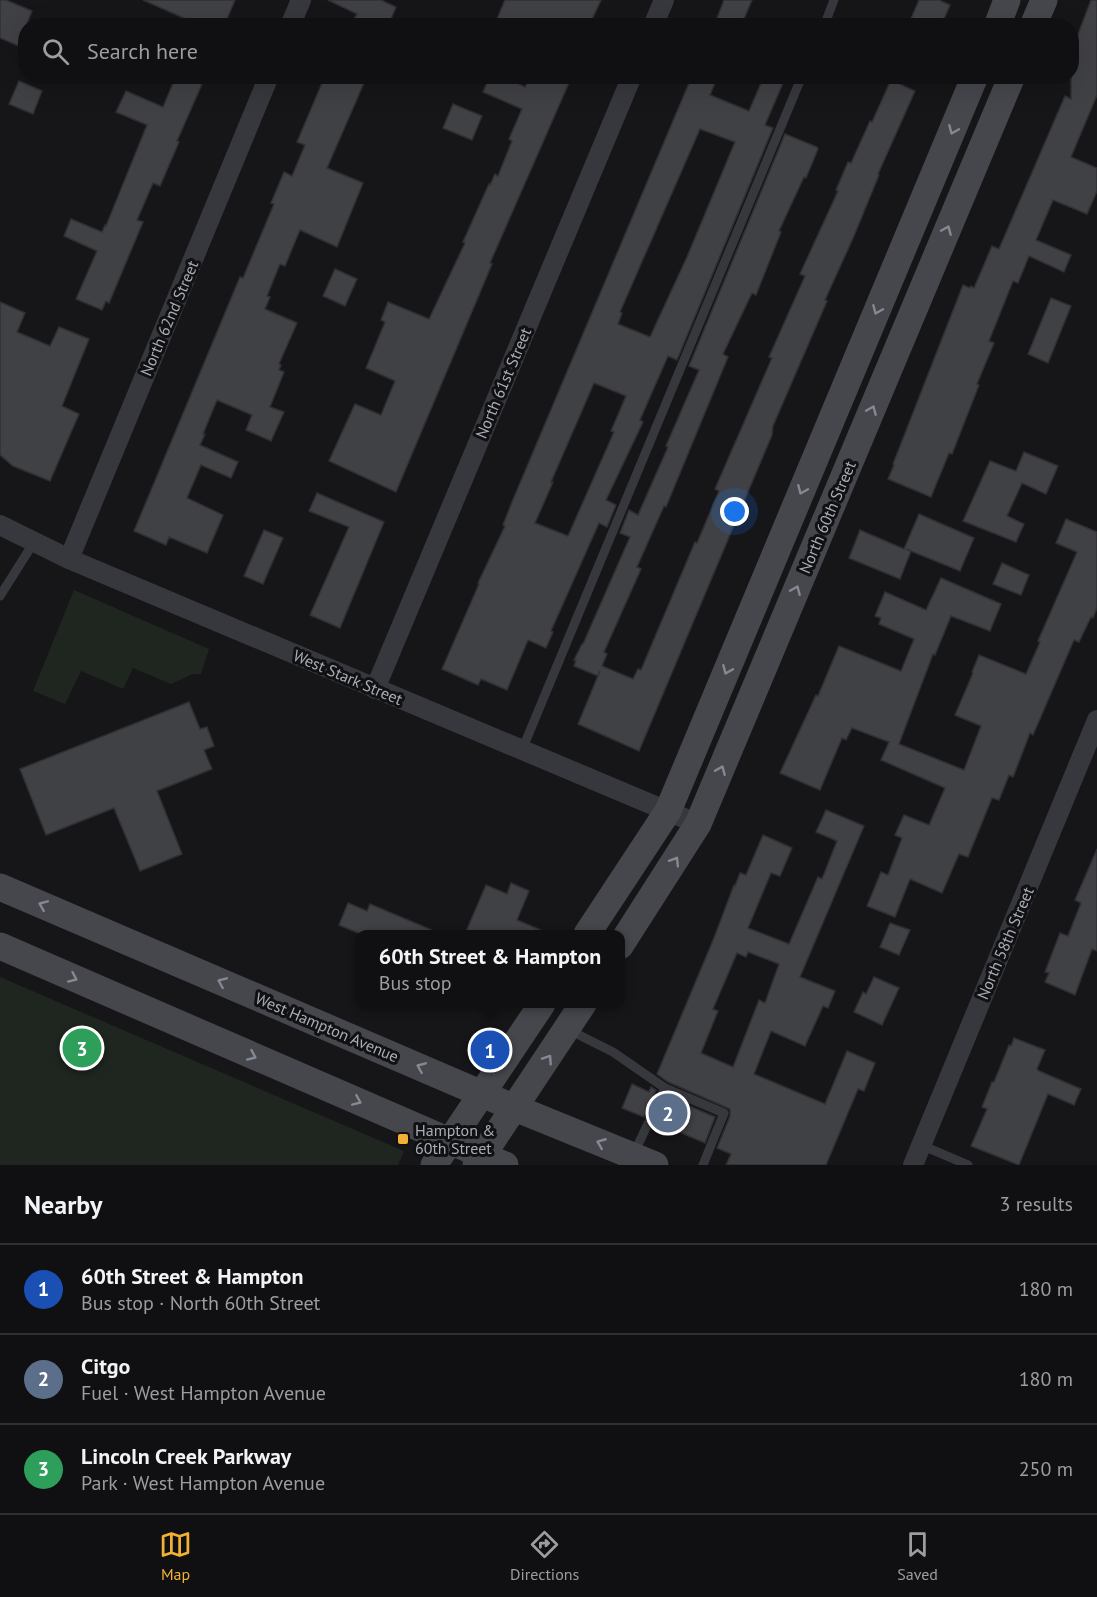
<!DOCTYPE html>
<html lang="en">
<head>
<meta charset="utf-8">
<style>
	:root { --surface:#101012; --page:#19191b; --text:#f1f3f6; --muted:#9c9d9f; --line:#303032; --accent:#f2b134 }
	body { margin:0; font-family:"PT Sans",sans-serif; background:var(--page); color:var(--text) }
	.you { position:absolute; left:735px; top:512px; width:21px; height:21px; margin:-15px; border:4px solid #fff; border-radius:50%; background:#1a73e8; box-shadow:0 0 0 9px #1a73e833 }
	.badge { display:grid; place-items:center; width:39px; height:39px; border-radius:50%; background:var(--accent); color:#fff; font-size:20px; font-weight:700 }
	.pin { position:absolute; translate:-50% -50%; border:3px solid #fff; box-shadow:0 2px 6px #0006 }
	.popup { position:absolute; left:355px; top:930px; width:270px; height:78px; box-sizing:border-box; display:grid; place-content:center; border-radius:12px; background:var(--surface); filter:drop-shadow(0 2px 4px #0005); font-size:20px; white-space:nowrap; color:var(--muted) }
	.popup b { font-size:22px; color:var(--text) }
	.popup::after { content:''; position:absolute; left:50%; top:100%; margin-left:-12px; border:12px solid transparent; border-top-color:var(--surface) }
	.list { margin:0; padding:0; list-style:none }
	h2 { display:flex; justify-content:space-between; align-items:center; height:78px; margin:0; padding:0 24px; font-size:26px }
	h2 small { font-size:20px; font-weight:400; color:var(--muted) }
	.list li { display:grid; grid-template-columns:39px 1fr auto; gap:18px; align-items:center; box-sizing:border-box; height:90px; padding:0 24px; border-top:2px solid var(--line) }
	.list b { display:block; font-size:22px; white-space:nowrap }
	.list p { margin:0; font-size:20px; white-space:nowrap; color:var(--muted) }
	.list em { font-size:20px; font-style:normal; color:var(--muted) }
	.icon { flex:none; width:33px; height:33px; fill:none; stroke:currentColor; stroke-width:2; stroke-linecap:round; stroke-linejoin:round }
	.map { position:relative; flex:none; width:1097px; height:1165px; overflow:hidden }
	.search { position:absolute; background:var(--surface); box-shadow:0 6px 24px #0002; left:18px; right:18px; top:18px; height:66px; display:flex; align-items:center; gap:15px; box-sizing:border-box; padding:0 21px; border-radius:24px; color:var(--muted); font-size:22px }
	.sheet { height:348px; background:var(--surface) }
	nav { display:flex; justify-content:space-around; align-items:center; box-sizing:border-box; height:84px; border-top:2px solid var(--line); background:var(--surface); font-size:16px; color:var(--muted) }
	nav a { display:grid; justify-items:center; gap:3px }
	nav .on { color:var(--accent) }
	.map>svg:first-child { display:block }
	.green { fill:#1e261f }
	.building { fill:#404145; stroke:#303034; stroke-width:1.5; fill-rule:evenodd }
	.lines { fill:none; stroke-linecap:round; stroke-linejoin:round }
	.service { stroke:#37383d; stroke-width:9 }
	.minor { stroke:#37383d; stroke-width:20 }
	.secondary { stroke:#45474d; stroke-width:27 }
	.oneway { stroke:#858993 }
	.poi-dot { fill:#f2b134; stroke:#111113; stroke-width:2 }
	.labels { text-anchor:middle; dominant-baseline:central; stroke-width:6; stroke-linejoin:round; paint-order:stroke }
	.street-label { font-size:16px; fill:#a8adb8; stroke:#111113 }
	.poi-label { font-size:16px; fill:#a8adb8; stroke:#111113; text-anchor:start }
</style>
</head>
<body>
<div class="map">
<svg width="1097" height="1165" viewBox="0 0 1097 1165">
	<rect width="100%" height="100%" fill="#161618"/>
	<g class="green">
		<polygon points="74,590 209,649 201,674 193,674 171,684 133,668 123,689 81,671 65,704 33,691"/>
		<polygon points="0,977 404,1151 398,1165 0,1165"/>
	</g>
	<g class="building">
		<polygon points="0,0 6,0 32,11 26,26 26,49 0,38"/>
		<polygon points="143,0 235,0 224,26 183,26 186,19"/>
		<polygon points="328,0 381,0 396,7 388,26 363,26 353,21 357,14"/>
		<polygon points="505,0 601,0 589,26 494,26"/>
		<polygon points="724,0 752,0 741,26 714,26"/>
		<polygon points="919,0 939,0 950,5 941,26 920,26 910,21"/>
		<polygon points="1091,0 1097,0 1097,95 1071,157 1097,168 1097,191 1087,214 1053,200 1036,240 1071,255 1064,272 1029,256 1018,283 1013,281 989,341 994,343 977,384 979,385 952,454 949,453 931,497 888,479 894,465 893,464 963,285 970,288 971,286 974,288 992,246 999,249 1065,96 1071,99 1071,53"/>
		<polygon points="176,76 185,76 202,84 177,141 179,142 160,186 153,183 137,220 143,222 109,303 106,301 102,310 76,299 97,251 64,236 71,219 102,232 105,225 106,226 147,125 116,112 126,91 163,107"/>
		<polygon points="325,76 367,76 327,168 363,183 337,247 300,230 285,266 280,264 267,296 270,297 265,309 297,323 279,364 281,365 279,370 284,372 270,407 284,412 271,441 246,430 252,415 217,400 203,434 205,434 200,445 238,462 231,478 201,465 187,498 223,515 207,553 169,537 166,545 134,531 240,277 243,278 274,204 271,203 284,172 292,176 305,145 297,142"/>
		<polygon points="490,76 502,76 525,87 530,76 572,76 490,263 492,264 396,492 329,461 355,404 381,415 395,381 366,368 385,322 381,320 388,302 429,319 465,243 463,242 489,184 490,185 495,174 498,176 512,141 509,139 522,109 483,92"/>
		<path d="M692 76H718L710 95 749 111 764 76H786L765 125 773 128 677 360 668 356 640 420 643 422 606 500 616 505 607 527 599 523 551 631 553 632 546 648 528 640 507 690 481 679 478 685 442 669 479 584 478 583 505 526 503 525 512 502ZM700 129 735 142 687 257 650 337 618 324 622 313 620 312ZM594 383 626 396 611 431 614 432 568 536 535 523 553 482H551Z"/>
		<polygon points="891,80 915,91 878,174 879,175 854,236 825,300 827,301 773,426 772,435 639,751 578,724 600,671 598,676 574,666 576,660 574,660 582,644 583,644 630,537 620,533 629,510 638,515 668,447 666,446 699,370 689,366 785,134 817,147 818,149 806,178 804,177 779,231 781,232 756,295 752,293 723,354 728,357 666,507 664,506 637,567 641,569 604,652 607,654 602,666 633,679 638,669 641,670 695,542 697,543 719,491 715,489 772,358 769,357 805,276 800,274 838,191 836,190 848,162 851,163 870,121 872,122"/>
		<polygon points="19,81 42,91 33,114 9,104"/>
		<polygon points="453,104 482,116 472,140 443,128"/>
		<polygon points="335,269 357,279 345,306 323,296"/>
		<polygon points="1051,298 1071,306 1048,363 1028,354"/>
		<polygon points="0,302 25,313 17,332 50,346 59,327 89,339 62,406 79,414 50,481 13,466 0,455"/>
		<polygon points="1024,452 1058,466 1046,494 1022,483 1007,516 1024,524 1016,542 963,521 990,461 1016,471"/>
		<polygon points="317,493 384,522 340,628 310,615 349,527 309,511"/>
		<polygon points="919,514 974,538 960,571 906,549 911,551 900,579 849,558 860,530 904,549"/>
		<polygon points="1066,519 1097,532 1097,608 1093,618 1091,617 1079,642 1074,640 1033,735 1030,733 1013,777 1009,775 999,800 992,798 968,857 959,854 942,893 910,879 895,917 867,906 881,872 888,875 902,838 895,835 904,815 929,825 945,788 881,760 889,742 852,728 846,740 842,738 820,790 780,773 816,695 818,696 839,646 901,671 914,639 879,624 881,618 875,616 885,592 926,610 941,578 1001,604 990,631 951,616 935,655 933,654 899,744 964,770 981,726 955,715 973,673 972,672 979,655 1026,674 1040,642 1038,641 1077,552 1056,543"/>
		<polygon points="264,530 283,538 263,584 244,576"/>
		<polygon points="1002,563 1029,575 1021,595 993,584"/>
		<polygon points="189,702 200,729 207,727 214,746 204,750 212,769 157,791 182,854 140,871 114,808 46,835 20,769"/>
		<path d="M826 810 864 826 800 977 835 991 828 1008 823 1006 805 1046 771 1031 754 1074 825 1104 847 1051 875 1063 864 1091 858 1089 826 1165H726L731 1154 717 1148 730 1116V1109L668 1082 657 1074 714 938 734 885 735 886 740 873 746 875 763 835 792 848 780 876 771 873 748 928 789 944 818 877 822 879 837 841 816 832ZM748 952 779 964 765 1003 759 1000 733 1067 701 1053 718 1011 713 1009 737 953 746 957Z"/>
		<polygon points="1097,849 1097,951 1092,949 1075,995 1045,982 1049,973 1045,972 1060,933 1068,936 1081,903 1075,900"/>
		<polygon points="511,883 529,891 517,920 550,934 465,934 486,885 507,894"/>
		<polygon points="348,903 367,911 370,904 441,934 361,934 339,925"/>
		<polygon points="890,923 910,930 899,955 880,947"/>
		<polygon points="874,977 899,988 882,1025 854,1012 863,992 866,994"/>
		<polygon points="1014,1038 1045,1050 1037,1069 1039,1071 1081,1089 1074,1105 1048,1094 1019,1165 971,1146 987,1109 982,1107 992,1082 994,1082 1009,1045 1011,1046"/>
		<polygon points="632,1084 649,1092 651,1087 656,1090 644,1117 622,1108"/>
		<polygon points="668,1097 715,1117 705,1143 656,1122"/>
	</g>
	<g class="lines">
		<g class="service">
			<polyline points="824,26 834,0"/>
			<polyline points="0,596 34,542"/>
			<polyline points="522,750 802,76"/>
			<polyline points="569,1030 613,1052 665,1088 724,1113 703,1165"/>
			<polyline points="921,1145 968,1165"/>
			<polyline points="634,1153 665,1088"/>
		</g>
		<g class="minor">
			<polyline points="290,26 301,0"/>
			<polyline points="653,26 664,0"/>
			<polyline points="0,525 69,559 698,824"/>
			<polyline points="69,559 269,76"/>
			<polyline points="375,689 632,76"/>
			<polyline points="913,1165 1097,720"/>
		</g>
		<g class="secondary">
			<polyline points="997,26 1007,0"/>
			<polyline points="1033,26 1044,0"/>
			<polyline points="0,887 515,1108 655,1165"/>
			<polyline points="587,934 668,811 975,76"/>
			<polyline points="0,946 505,1165"/>
			<polyline points="620,946 698,824 1012,76"/>
			<polyline points="434,1165 542,1004"/>
			<polyline points="476,1165 583,1004"/>
		</g>
	</g>
	<defs><path id="oneway-chevron" d="M-2-3.5L2.5 0L-2 3.5" fill="none" stroke-width="1.6" stroke-linecap="round" stroke-linejoin="round" transform="scale(1.5)"/></defs>
	<g class="oneway">
		<use href="#oneway-chevron" transform="translate(953 130) rotate(113)"/>
		<use href="#oneway-chevron" transform="translate(947 230) rotate(-67)"/>
		<use href="#oneway-chevron" transform="translate(877 310) rotate(113)"/>
		<use href="#oneway-chevron" transform="translate(872 410) rotate(-67)"/>
		<use href="#oneway-chevron" transform="translate(802 490) rotate(113)"/>
		<use href="#oneway-chevron" transform="translate(796 590) rotate(-67)"/>
		<use href="#oneway-chevron" transform="translate(727 670) rotate(113)"/>
		<use href="#oneway-chevron" transform="translate(721 770) rotate(-67)"/>
		<use href="#oneway-chevron" transform="translate(675 861) rotate(-58)"/>
		<use href="#oneway-chevron" transform="translate(43 905) rotate(-157)"/>
		<use href="#oneway-chevron" transform="translate(73 978) rotate(24)"/>
		<use href="#oneway-chevron" transform="translate(222 982) rotate(-157)"/>
		<use href="#oneway-chevron" transform="translate(252 1056) rotate(24)"/>
		<use href="#oneway-chevron" transform="translate(548 1059) rotate(-56)"/>
		<use href="#oneway-chevron" transform="translate(421 1067) rotate(-157)"/>
		<use href="#oneway-chevron" transform="translate(357 1101) rotate(23)"/>
		<use href="#oneway-chevron" transform="translate(601 1143) rotate(-158)"/>
	</g>
	<rect class="poi-dot" x="397" y="1133" width="12" height="12" rx="3"/>
	<g class="labels">
		<g class="street-label">
			<text transform="translate(169 318) rotate(-67)">North 62nd Street</text>
			<text transform="translate(503 383) rotate(-67)">North 61st Street</text>
			<text transform="translate(827 517) rotate(-67)">North 60th Street</text>
			<text transform="translate(348 677) rotate(23)">West Stark Street</text>
			<text transform="translate(1005 943) rotate(-67)">North 58th Street</text>
			<text transform="translate(327 1027) rotate(23)">West Hampton Avenue</text>
		</g>
		<g class="poi-label">
			<text x="415" y="1130">Hampton &amp;<tspan x="415" dy="18">60th Street</tspan></text>
		</g>
	</g>
</svg>
<div class="you"></div>
<div class="pin badge" style="left:490px;top:1050px;background:#1a4fb4">1</div>
<div class="popup"><b>60th Street &amp; Hampton</b>Bus stop</div>
<div class="pin badge" style="left:668px;top:1113px;background:#5c6f8a">2</div>
<div class="pin badge" style="left:82px;top:1048px;background:#2e9e5b">3</div>
<div class="search"><svg class="icon" aria-label="search" viewBox="0 0 24 24"><circle cx="10" cy="10" r="6"/><path d="M15 15l6 6"/></svg>Search here</div>
</div>
<section class="sheet">
<h2>Nearby<small>3 results</small></h2>
<ul class="list">
<li><span class="badge" style="background:#1a4fb4">1</span><div><b>60th Street &amp; Hampton</b><p>Bus stop · North 60th Street</p></div><em>180 m</em></li>
<li><span class="badge" style="background:#5c6f8a">2</span><div><b>Citgo</b><p>Fuel · West Hampton Avenue</p></div><em>180 m</em></li>
<li><span class="badge" style="background:#2e9e5b">3</span><div><b>Lincoln Creek Parkway</b><p>Park · West Hampton Avenue</p></div><em>250 m</em></li>
</ul>
</section>
<nav>
<a class="on"><svg class="icon" aria-label="map" viewBox="0 0 24 24"><path d="M3 6l6-2 6 2 6-2v14l-6 2-6-2-6 2zM9 4v14M15 6v14"/></svg>Map</a>
<a><svg class="icon" aria-label="directions" viewBox="0 0 24 24"><path d="M12 3l9 9-9 9-9-9zM9 14v-3h6M13 9l2 2-2 2"/></svg>Directions</a>
<a><svg class="icon" aria-label="saved" viewBox="0 0 24 24"><path d="M7 4h10v16l-5-4-5 4z"/></svg>Saved</a>
</nav>
</body>
</html>
